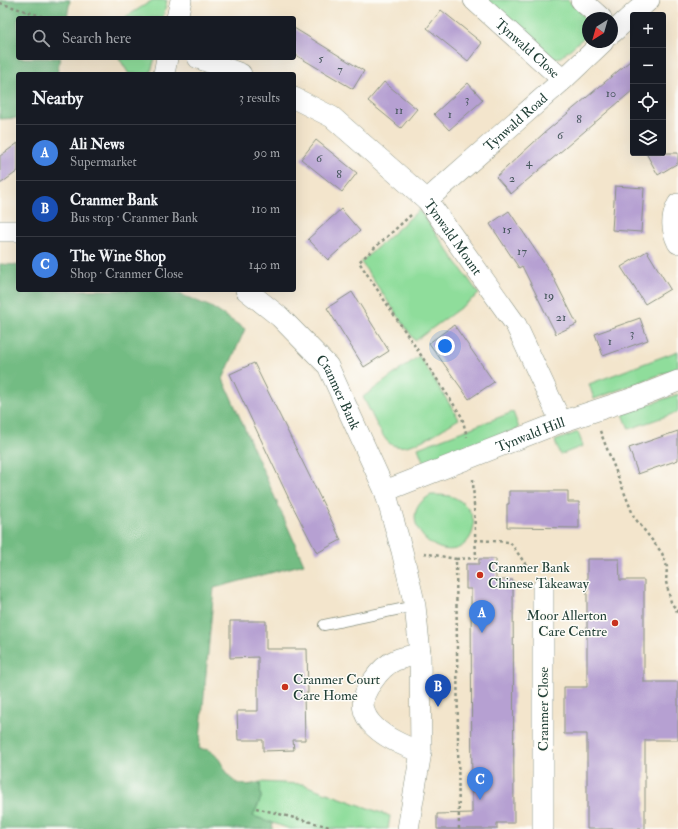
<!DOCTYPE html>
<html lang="en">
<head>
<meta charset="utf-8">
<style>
	:root { --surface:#171b24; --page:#20242c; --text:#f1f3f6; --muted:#9ea1a6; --line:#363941; --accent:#db2777 }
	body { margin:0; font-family:"IM FELL Double Pica",serif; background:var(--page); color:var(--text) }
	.controls { position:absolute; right:12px; top:12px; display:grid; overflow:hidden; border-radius:4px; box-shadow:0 4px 16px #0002 }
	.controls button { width:36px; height:36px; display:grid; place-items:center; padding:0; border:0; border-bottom:1px solid var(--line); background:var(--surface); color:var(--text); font:20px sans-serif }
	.compass { position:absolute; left:582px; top:12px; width:36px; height:36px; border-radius:50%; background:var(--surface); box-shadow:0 4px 16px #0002; rotate:217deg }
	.you { position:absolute; left:445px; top:346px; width:14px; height:14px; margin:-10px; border:3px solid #fff; border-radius:50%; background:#1a73e8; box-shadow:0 0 0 6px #1a73e833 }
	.badge { display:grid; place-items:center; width:26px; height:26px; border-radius:50%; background:var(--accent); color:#fff; font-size:13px; font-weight:700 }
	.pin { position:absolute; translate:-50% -33px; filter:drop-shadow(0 1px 2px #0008) }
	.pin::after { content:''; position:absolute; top:21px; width:14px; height:12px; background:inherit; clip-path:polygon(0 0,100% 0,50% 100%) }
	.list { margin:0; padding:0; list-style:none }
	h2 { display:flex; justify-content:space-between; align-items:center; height:52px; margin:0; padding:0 16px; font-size:17px }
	h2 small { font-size:13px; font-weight:400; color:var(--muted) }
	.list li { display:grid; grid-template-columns:26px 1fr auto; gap:12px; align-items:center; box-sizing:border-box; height:56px; padding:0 16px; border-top:1px solid var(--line) }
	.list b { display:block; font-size:15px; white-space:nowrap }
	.list p { margin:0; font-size:13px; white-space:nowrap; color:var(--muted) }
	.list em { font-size:13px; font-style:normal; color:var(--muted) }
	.icon { flex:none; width:22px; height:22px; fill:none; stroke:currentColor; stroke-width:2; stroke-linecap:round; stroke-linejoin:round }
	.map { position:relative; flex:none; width:678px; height:829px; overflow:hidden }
	.search { position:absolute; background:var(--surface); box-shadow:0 4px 16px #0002; left:16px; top:16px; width:280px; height:44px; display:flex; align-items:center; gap:10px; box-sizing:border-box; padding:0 14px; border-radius:4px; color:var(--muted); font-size:15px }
	.panel { position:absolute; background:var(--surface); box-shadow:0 4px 16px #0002; left:16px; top:72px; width:280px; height:220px; border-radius:4px }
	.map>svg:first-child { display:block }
	.green { fill:#8fdd9b; stroke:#578d68 }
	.forest { fill:#73bc83; stroke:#497c5c }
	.building { fill:#b6a0d2 }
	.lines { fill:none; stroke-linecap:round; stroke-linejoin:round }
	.lane-casing { stroke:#899180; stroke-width:12 }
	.street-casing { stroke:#899180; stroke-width:22 }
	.path { stroke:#899180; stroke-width:2.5; stroke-dasharray:3 3; stroke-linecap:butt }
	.lane { stroke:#fff; stroke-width:10 }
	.street { stroke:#fff; stroke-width:21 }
	.poi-dot { fill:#c8321e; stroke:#fdfcf7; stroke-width:1.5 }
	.labels { text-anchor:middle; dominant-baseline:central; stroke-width:3; stroke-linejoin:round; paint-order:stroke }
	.number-label { font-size:12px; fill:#45565c }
	.street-label { font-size:14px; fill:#1f3d34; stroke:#fdfcf7 }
	.poi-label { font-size:14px; fill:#1f3d34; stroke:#fdfcf7; text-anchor:start }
</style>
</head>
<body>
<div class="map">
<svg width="678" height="829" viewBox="0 0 678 829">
	<rect width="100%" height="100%" fill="#fdfcf7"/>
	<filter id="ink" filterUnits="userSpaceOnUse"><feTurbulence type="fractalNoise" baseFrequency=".025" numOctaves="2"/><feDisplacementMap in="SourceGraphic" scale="8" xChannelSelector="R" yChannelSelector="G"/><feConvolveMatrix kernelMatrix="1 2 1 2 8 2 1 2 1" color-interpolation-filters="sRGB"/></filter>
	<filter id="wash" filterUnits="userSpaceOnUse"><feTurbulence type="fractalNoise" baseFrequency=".012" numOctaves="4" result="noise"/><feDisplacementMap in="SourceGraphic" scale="16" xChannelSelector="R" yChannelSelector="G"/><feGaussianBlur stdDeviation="0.9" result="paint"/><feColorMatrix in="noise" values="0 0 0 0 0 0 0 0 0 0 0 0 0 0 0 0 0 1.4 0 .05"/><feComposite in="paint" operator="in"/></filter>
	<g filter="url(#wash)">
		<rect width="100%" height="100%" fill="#f3e5cc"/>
		<g class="green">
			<polygon points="153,0 167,0 163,18 124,18"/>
			<path d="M486 0H568C579 12 588 16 588 34L561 57 552 59Z"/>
			<polygon points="119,58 155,58 150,74 129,74"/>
			<polygon points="419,210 479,294 415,341 361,262"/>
			<polygon points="678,351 678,368 594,399 589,384"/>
			<path d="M419 356 459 419C443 428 403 459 387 441 378 430 370 410 363 397Z"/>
			<polygon points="678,394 678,412 629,429 623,414"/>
			<polygon points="513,412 519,428 424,464 418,448"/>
			<polygon points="578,432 583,446 560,455 555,441"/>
			<path d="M431 495C438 495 447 495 453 497 470 504 480 523 469 539 446 573 387 518 431 495Z"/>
			<polygon points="260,782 302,784 390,816 388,829 290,829 253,816 261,798"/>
		</g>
		<g class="forest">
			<polygon points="0,0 70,0 67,18 18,18 18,58 60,58 57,74 18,74 18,118 0,119"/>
			<path d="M0 264 18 265V290H170L211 307 245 329 223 379 304 564 214 588 199 749C201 749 205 749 208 750 230 760 223 795 260 782L261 798 253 816 273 823 272 829H0Z"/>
		</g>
		<g id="blocks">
			<g class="building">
				<polygon points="441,10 482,43 468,61 427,28"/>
				<polygon points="294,28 364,71 353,89 294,54"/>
				<polygon points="630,61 633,65 633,90 511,194 496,177 543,134"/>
				<polygon points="384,82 417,109 401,128 368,101"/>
				<polygon points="468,83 483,100 449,130 434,114"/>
				<polygon points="316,140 357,173 342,192 301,159"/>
				<polygon points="18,143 18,171 0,184 0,156"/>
				<polygon points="646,153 678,153 678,163 658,175"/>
				<polygon points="615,186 644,188 641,232 612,230"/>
				<polygon points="341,209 360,231 328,260 308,239"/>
				<polygon points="509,211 552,275 577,324 556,334 522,266 519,268 490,224"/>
				<polygon points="647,251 670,289 645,304 621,267"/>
				<polygon points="352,292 389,351 364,367 327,308"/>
				<polygon points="640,318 648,340 603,356 595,334"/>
				<polygon points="454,325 494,382 469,399 429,343"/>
				<polygon points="254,363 341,540 317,553 289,499 230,374"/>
				<polygon points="678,431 678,460 638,474 629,448"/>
				<polygon points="509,491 568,491 568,502 579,502 579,528 507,527 507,504 509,504"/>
				<polygon points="479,559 496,559 496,580 513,580 514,823 497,823 497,829 437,829 437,814 472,813 471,589 466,589 466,564 479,564"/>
				<polygon points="587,559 619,559 620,580 644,580 644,682 678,682 678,740 645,740 645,829 587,829 587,734 564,734 564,687 587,687"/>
				<polygon points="230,621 266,621 266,649 307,649 308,693 304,693 305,740 293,740 294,750 263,751 263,740 238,740 237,711 258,711 258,657 230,658"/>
			</g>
		</g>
	</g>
	<g filter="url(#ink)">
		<use href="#blocks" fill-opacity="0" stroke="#899180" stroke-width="1"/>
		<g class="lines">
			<g class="lane-casing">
				<polyline id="lane" points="324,625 415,606"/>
			</g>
			<g class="street-casing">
				<g id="street">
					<path id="s1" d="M474 0 563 80"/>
					<polyline points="581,0 601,18"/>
					<polyline points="177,18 181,0"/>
					<polyline points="612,33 649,0"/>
					<polyline points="198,58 241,74"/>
					<polyline points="164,74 167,58"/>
					<path id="s2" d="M294 98 332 117 427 200 516 325 561 422"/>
					<path id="s3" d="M427 200 563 80 603 42"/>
					<path d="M678 204C671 218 671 229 678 243"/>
					<polyline points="0,231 18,231"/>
					<path id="s4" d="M246 290 280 317 328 366 385 491 402 551 415 606 420 653 421 752 408 829"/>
					<path id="s5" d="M385 491 561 422 640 396 678 381"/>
					<path d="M420 653C412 656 404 657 396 660 386 664 378 673 372 682 343 719 392 742 421 752"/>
					<polyline points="543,829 543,588"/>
				</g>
			</g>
			<g class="path">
				<polyline points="0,3 47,18"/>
				<polyline points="411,215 359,262 462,417 467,437"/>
				<polyline points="600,431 634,517 662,553 667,567 666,582 671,602 678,613"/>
				<polyline points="475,540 510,542 531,572"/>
				<polyline points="424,553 456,559"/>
				<polyline points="256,808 338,829"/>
				<polyline points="459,829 456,559 476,558 473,479"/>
			</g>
			<use href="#lane" class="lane"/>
			<use href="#street" class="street"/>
		</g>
	</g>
	<g class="poi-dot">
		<circle cx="480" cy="575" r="4"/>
		<circle cx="615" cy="623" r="4"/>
		<circle cx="285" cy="687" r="4"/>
	</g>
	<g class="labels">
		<g class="number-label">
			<text x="321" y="58">5</text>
			<text x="340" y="69">7</text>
			<text x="611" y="93">10</text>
			<text x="467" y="99">3</text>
			<text x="399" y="110">11</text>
			<text x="450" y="114">1</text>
			<text x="579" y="119">8</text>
			<text x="560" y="135">6</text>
			<text x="319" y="158">6</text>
			<text x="529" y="162">4</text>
			<text x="339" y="174">8</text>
			<text x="512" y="178">2</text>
			<text x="507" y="229">15</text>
			<text x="522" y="251">17</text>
			<text x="549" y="295">19</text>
			<text x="561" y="317">21</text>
			<text x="632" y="333">3</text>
			<text x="610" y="341">1</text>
		</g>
		<g class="street-label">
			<text stroke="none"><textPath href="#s1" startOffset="72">Tynwald Close</textPath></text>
			<text stroke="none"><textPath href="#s3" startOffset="118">Tynwald Road</textPath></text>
			<text stroke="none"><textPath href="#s2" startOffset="214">Tynwald Mount</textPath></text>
			<text stroke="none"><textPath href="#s4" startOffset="140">Cranmer Bank</textPath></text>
			<text stroke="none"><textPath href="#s5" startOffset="156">Tynwald Hill</textPath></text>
			<text transform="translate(543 709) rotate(-90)">Cranmer Close</text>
		</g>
		<g class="poi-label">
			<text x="488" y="567">Cranmer Bank<tspan x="488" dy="16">Chinese Takeaway</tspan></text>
			<text x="607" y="615" text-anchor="end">Moor Allerton<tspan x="607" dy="16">Care Centre</tspan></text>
			<text x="293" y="679">Cranmer Court<tspan x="293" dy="16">Care Home</tspan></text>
		</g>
	</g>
</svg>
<div class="controls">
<button>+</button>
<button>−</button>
<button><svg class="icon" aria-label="locate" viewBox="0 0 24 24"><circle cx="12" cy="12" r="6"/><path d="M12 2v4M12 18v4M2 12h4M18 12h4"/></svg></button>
<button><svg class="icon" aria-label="layers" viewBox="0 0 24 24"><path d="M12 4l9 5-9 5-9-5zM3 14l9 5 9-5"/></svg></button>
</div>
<svg class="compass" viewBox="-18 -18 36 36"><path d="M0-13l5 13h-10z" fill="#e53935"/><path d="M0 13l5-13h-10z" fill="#9ea1a6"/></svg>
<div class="you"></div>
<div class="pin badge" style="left:482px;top:633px;background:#3f7fe0">A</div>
<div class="pin badge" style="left:438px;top:707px;background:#1a4fb4">B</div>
<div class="pin badge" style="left:480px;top:800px;background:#3f7fe0">C</div>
<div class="search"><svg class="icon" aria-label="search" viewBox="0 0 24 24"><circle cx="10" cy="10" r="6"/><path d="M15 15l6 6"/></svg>Search here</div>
<section class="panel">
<h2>Nearby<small>3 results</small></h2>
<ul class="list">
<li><span class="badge" style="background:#3f7fe0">A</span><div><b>Ali News</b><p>Supermarket</p></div><em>90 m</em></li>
<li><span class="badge" style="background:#1a4fb4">B</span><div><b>Cranmer Bank</b><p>Bus stop · Cranmer Bank</p></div><em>110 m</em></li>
<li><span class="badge" style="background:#3f7fe0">C</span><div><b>The Wine Shop</b><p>Shop · Cranmer Close</p></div><em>140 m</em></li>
</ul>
</section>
</div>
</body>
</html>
